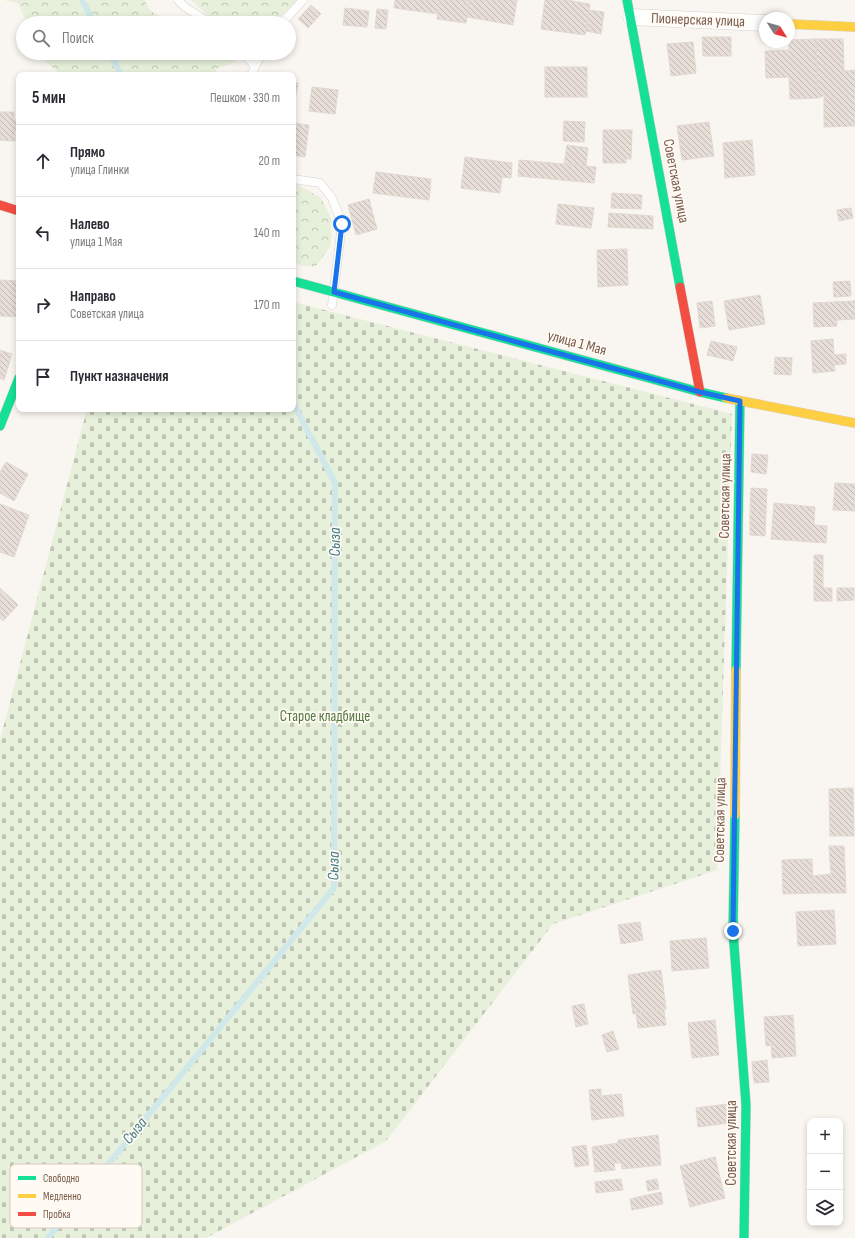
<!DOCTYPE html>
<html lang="ru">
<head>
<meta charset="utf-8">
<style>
	:root { --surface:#fff; --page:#f2f2f3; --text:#2b2b33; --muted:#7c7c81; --line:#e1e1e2 }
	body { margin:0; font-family:"Sofia Sans Condensed",sans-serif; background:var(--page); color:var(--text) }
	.controls { position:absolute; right:12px; bottom:12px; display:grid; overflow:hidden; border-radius:8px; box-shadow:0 2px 6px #0003 }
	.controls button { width:36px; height:36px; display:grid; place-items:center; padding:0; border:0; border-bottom:1px solid var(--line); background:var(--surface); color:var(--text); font:20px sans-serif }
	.compass { position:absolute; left:759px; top:12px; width:36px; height:36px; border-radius:50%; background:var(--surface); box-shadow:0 2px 6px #0003; rotate:127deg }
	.stop { position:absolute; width:12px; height:12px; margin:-9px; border:3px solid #1a73e8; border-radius:50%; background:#fff }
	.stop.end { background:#1a73e8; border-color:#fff; box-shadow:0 1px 4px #0008 }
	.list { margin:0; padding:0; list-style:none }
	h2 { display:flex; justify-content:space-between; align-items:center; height:52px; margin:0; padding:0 16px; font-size:17px }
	h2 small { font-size:13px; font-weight:400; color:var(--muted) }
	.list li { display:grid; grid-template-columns:26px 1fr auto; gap:12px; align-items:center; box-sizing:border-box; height:72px; padding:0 16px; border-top:1px solid var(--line) }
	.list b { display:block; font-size:15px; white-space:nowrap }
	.list p { margin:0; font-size:13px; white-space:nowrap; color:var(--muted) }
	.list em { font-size:13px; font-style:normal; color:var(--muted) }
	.icon { flex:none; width:22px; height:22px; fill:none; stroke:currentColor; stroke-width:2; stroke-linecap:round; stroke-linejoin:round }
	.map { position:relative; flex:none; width:855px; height:1238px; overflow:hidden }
	.search { position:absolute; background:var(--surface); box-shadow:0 2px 6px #0003; left:16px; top:16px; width:280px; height:44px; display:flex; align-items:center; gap:10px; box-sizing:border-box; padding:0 14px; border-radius:22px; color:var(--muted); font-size:15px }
	.panel { position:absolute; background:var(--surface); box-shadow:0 2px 6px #0003; left:16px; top:72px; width:280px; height:340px; border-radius:8px }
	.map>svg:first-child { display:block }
	.forest { fill:url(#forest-crowns) }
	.cemetery { fill:url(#cemetery-stones) }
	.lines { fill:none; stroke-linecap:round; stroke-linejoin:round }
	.stream { stroke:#d0e8ea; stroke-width:6 }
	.building { fill:url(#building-back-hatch); stroke:#e2d8d2 }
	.lane-casing { stroke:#d7d1cb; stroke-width:9 }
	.street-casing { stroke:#d7d1cb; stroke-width:17 }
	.fast-casing { stroke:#d9d2cb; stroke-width:10 }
	.slow-casing { stroke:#d9d2cb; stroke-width:10 }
	.jam-casing { stroke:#d9d2cb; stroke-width:10 }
	.lane { stroke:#fefefd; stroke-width:8 }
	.street { stroke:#fefefd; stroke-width:16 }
	.fast { stroke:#16e098; stroke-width:9 }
	.slow { stroke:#ffcf43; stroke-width:9 }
	.jam { stroke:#f24e42; stroke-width:9 }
	.route { stroke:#1a73e8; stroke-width:5 }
	.labels { text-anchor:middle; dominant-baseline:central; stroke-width:3.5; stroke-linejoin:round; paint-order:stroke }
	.street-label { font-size:15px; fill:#7a5c4d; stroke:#fffaf3 }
	.park-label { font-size:15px; fill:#537a41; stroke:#fffaf3 }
	.water-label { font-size:16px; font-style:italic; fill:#437c86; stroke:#fffaf3 }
	.key { fill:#fffaf3; stroke:#d7cbc1; stroke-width:1 }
	.key-label { font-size:11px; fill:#7a5c4d }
</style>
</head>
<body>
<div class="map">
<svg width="855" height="1238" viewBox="0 0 855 1238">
	<defs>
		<pattern id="forest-crowns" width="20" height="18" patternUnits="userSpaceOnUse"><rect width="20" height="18" fill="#e7f0db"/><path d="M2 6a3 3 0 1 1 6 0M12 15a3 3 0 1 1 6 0" fill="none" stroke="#c0c6b4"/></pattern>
		<pattern id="cemetery-stones" width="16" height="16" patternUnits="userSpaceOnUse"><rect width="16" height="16" fill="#e7f0db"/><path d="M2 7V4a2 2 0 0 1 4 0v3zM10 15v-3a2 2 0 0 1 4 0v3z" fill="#c0c6b4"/></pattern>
		<pattern id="building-back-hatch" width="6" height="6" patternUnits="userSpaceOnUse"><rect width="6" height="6" fill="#e6ded7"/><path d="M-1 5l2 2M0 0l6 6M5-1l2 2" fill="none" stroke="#bfb7b1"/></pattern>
	</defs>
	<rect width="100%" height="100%" fill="#f9f5f0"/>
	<g class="forest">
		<path d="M4 0H145C147 11 163 20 173 23H27L18 3Z"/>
		<polygon points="191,0 297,0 274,23 216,23"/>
		<polygon points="37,53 233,53 236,62 216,69 216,75 62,75 38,56"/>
		<path d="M293 182 321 198 331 218V245L316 266C307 267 301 266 293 262Z"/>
	</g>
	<polygon class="cemetery" points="293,302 732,414 717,870 553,924 386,1141 206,1238 0,1238 0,740 87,409 293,409"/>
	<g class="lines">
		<g class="stream">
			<polyline points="82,0 94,23"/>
			<polyline points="110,53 121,75"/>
			<polyline points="48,1238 334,888 335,483 293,403"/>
		</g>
	</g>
	<g class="building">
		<polygon points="395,0 440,0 438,14 394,8"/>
		<polygon points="440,0 470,0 466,23 437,19"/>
		<polygon points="470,0 517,0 513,25 467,17"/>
		<polygon points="545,0 566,0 590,4 585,35 541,29"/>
		<polygon points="311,5 321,14 308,28 298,19"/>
		<polygon points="345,8 369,11 367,27 343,25"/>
		<polygon points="377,9 388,10 386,29 375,28"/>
		<polygon points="589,10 604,12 601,34 586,31"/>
		<polygon points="702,37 731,37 731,56 703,56"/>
		<polygon points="816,39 818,98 790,99 789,77 766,78 765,51 789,50 789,40"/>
		<polygon points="816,39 843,39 844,71 855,70 855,126 824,127 824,96 818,98"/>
		<polygon points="693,42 696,73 671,76 667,44"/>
		<rect x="545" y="67" width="42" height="30"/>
		<polygon points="293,82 298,83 296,95 293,95"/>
		<polygon points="312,87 338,90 335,114 309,111"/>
		<polygon points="0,112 14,112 14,120 19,120 19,131 15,130 15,141 0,140"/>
		<polygon points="564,121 585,122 584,142 563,141"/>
		<polygon points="709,122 714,156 682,160 677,126"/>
		<polygon points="293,123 309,125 305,157 293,155"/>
		<polygon points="603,130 632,130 631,159 626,159 626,163 603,163"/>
		<polygon points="752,140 755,175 725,178 723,143"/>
		<polygon points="567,145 588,148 586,166 564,164"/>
		<polygon points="465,157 512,163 511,178 502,177 500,193 461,188"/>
		<polygon points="519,160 596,167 594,183 518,176"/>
		<polygon points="376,172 431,179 429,200 373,193"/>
		<polygon points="612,193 642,195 641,209 611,208"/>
		<polygon points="369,199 377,229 356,235 348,205"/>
		<polygon points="558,204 594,208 591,228 556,224"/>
		<polygon points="851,208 853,218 839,221 837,210"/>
		<polygon points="609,213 653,216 653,229 608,227"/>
		<polygon points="627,249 628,285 598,287 597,250"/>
		<polygon points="0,280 19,281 19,317 0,316"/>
		<polygon points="850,281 851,296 834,297 833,282"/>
		<polygon points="760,295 765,324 729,330 724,301"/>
		<polygon points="712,301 715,326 700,328 697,303"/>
		<polygon points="855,301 855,319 837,320 837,326 814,327 813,303"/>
		<polygon points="833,339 834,355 846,354 846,364 834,365 835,371 813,373 811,341"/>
		<polygon points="711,341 737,347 733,361 707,355"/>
		<polygon points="0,350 12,354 4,380 0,378"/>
		<polygon points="775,357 792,358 791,375 774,374"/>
		<polygon points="752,454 768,455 766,474 751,472"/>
		<polygon points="6,462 28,474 14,501 0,493 0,472"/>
		<polygon points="835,483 855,484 855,511 833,510"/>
		<polygon points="751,488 767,489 766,512 750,511"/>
		<polygon points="774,503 815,507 814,525 827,526 826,543 771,539"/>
		<polygon points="0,504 29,515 14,557 0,552"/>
		<polygon points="750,511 766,512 765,536 750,535"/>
		<polygon points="814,555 823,555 823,588 832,588 832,601 814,601"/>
		<polygon points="0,588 18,605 3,621 0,618"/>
		<polygon points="837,588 854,588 854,600 837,601"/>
		<polygon points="853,788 854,836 830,836 829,789"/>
		<polygon points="829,846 844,846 846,893 813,893 813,876 831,874"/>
		<polygon points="812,859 813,893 783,894 782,860"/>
		<polygon points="834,910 836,944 798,946 796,912"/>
		<polygon points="640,922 643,940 621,944 618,925"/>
		<polygon points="706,938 709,968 672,971 670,941"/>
		<polygon points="661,970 666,1009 633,1014 628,975"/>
		<polygon points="584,1004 588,1024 576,1027 572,1006"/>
		<polygon points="664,1010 666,1025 638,1028 636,1013"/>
		<polygon points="793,1015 796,1056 772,1058 771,1045 766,1046 764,1017"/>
		<polygon points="715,1020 719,1055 692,1058 688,1023"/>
		<polygon points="613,1031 619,1049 607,1052 602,1035"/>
		<polygon points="767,1060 769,1082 754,1083 752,1062"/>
		<polygon points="601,1089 601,1096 621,1094 624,1116 592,1120 589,1090"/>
		<polygon points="727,1104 729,1123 698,1127 696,1108"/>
		<polygon points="658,1135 661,1165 622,1169 621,1163 614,1163 615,1170 595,1172 592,1147 618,1143 618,1140"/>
		<polygon points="586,1145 589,1165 575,1167 572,1147"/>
		<polygon points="715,1157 725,1198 690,1207 680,1166"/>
		<polygon points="621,1179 623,1190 596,1193 595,1182"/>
		<polygon points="657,1179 659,1189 648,1191 646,1181"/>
		<polygon points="661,1192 663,1204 632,1210 630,1199"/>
	</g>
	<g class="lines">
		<g class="lane-casing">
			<g id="lane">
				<polyline points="178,0 185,7 210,23"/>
				<polyline points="282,23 303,0"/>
				<polyline points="243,53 255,66"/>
				<polyline points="251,75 262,53"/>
				<polyline points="293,179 320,183 332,198 342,224 332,305"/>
			</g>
		</g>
		<g class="street-casing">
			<polyline id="street" points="631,17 765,23"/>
		</g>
		<g class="fast-casing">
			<g id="fast">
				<polyline points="627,0 680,287"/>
				<polyline points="293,281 700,392 726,398"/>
				<polyline points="0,426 19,378"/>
				<polyline points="736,670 740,401"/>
				<polyline points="735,815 733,931 746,1105 744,1238"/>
			</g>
		</g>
		<g class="slow-casing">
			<g id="slow">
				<polyline points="789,24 855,27"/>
				<polyline points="726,398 855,423"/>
				<polyline points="735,815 736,670"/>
			</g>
		</g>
		<g class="jam-casing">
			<g id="jam">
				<polyline points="0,205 19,211"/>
				<polyline points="680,287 700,392"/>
			</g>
		</g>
		<use href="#lane" class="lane"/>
		<use href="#street" class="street"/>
		<use href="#fast" class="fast"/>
		<use href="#slow" class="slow"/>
		<use href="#jam" class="jam"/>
	</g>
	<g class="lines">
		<polyline class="route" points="342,224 334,292 700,392 740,401 733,931"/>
	</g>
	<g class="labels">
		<g class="street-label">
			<text transform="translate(698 20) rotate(2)">Пионерская улица</text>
			<text transform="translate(676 181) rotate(79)">Советская улица</text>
			<text transform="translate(577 343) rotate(15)">улица 1 Мая</text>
			<text transform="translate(725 496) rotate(-89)">Советская улица</text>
			<text transform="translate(720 820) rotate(-89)">Советская улица</text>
			<text transform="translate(731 1143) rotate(-90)">Советская улица</text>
		</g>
		<g class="park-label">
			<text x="325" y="716">Старое кладбище</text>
		</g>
		<g class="water-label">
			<text transform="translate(335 542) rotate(-90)">Сыза</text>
			<text transform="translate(334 866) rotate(-89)">Сыза</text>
			<text transform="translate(135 1131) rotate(-51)">Сыза</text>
		</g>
	</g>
	<rect x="10" y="1164" width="132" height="64" rx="6" class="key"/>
	<rect x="18" y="1176" width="18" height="4" fill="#16e098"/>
	<rect x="18" y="1194" width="18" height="4" fill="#ffcf43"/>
	<rect x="18" y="1212" width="18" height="4" fill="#f24e42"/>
	<g class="key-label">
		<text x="43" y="1182">Свободно</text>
		<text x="43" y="1200">Медленно</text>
		<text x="43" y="1218">Пробка</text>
	</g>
</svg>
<div class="controls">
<button>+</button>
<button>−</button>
<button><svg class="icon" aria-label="layers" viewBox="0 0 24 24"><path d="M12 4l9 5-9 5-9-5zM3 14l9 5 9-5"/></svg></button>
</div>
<svg class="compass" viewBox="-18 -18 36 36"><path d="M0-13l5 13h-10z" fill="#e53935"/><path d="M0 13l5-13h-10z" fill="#7c7c81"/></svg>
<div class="stop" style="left:342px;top:224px"></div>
<div class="stop end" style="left:733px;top:931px"></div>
<div class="search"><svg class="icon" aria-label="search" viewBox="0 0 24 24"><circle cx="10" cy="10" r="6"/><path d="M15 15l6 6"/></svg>Поиск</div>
<section class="panel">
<h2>5 мин<small>Пешком · 330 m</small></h2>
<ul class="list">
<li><svg class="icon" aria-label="ahead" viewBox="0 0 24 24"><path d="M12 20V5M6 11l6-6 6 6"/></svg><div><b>Прямо</b><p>улица Глинки</p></div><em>20 m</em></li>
<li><svg class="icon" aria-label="left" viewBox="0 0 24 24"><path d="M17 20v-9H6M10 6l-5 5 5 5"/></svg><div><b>Налево</b><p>улица 1 Мая</p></div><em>140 m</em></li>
<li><svg class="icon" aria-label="right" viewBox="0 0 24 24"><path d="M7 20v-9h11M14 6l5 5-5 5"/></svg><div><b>Направо</b><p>Советская улица</p></div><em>170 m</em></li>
<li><svg class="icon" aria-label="arrive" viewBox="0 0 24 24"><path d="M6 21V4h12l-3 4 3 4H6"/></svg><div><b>Пункт назначения</b></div></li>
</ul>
</section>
</div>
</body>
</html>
